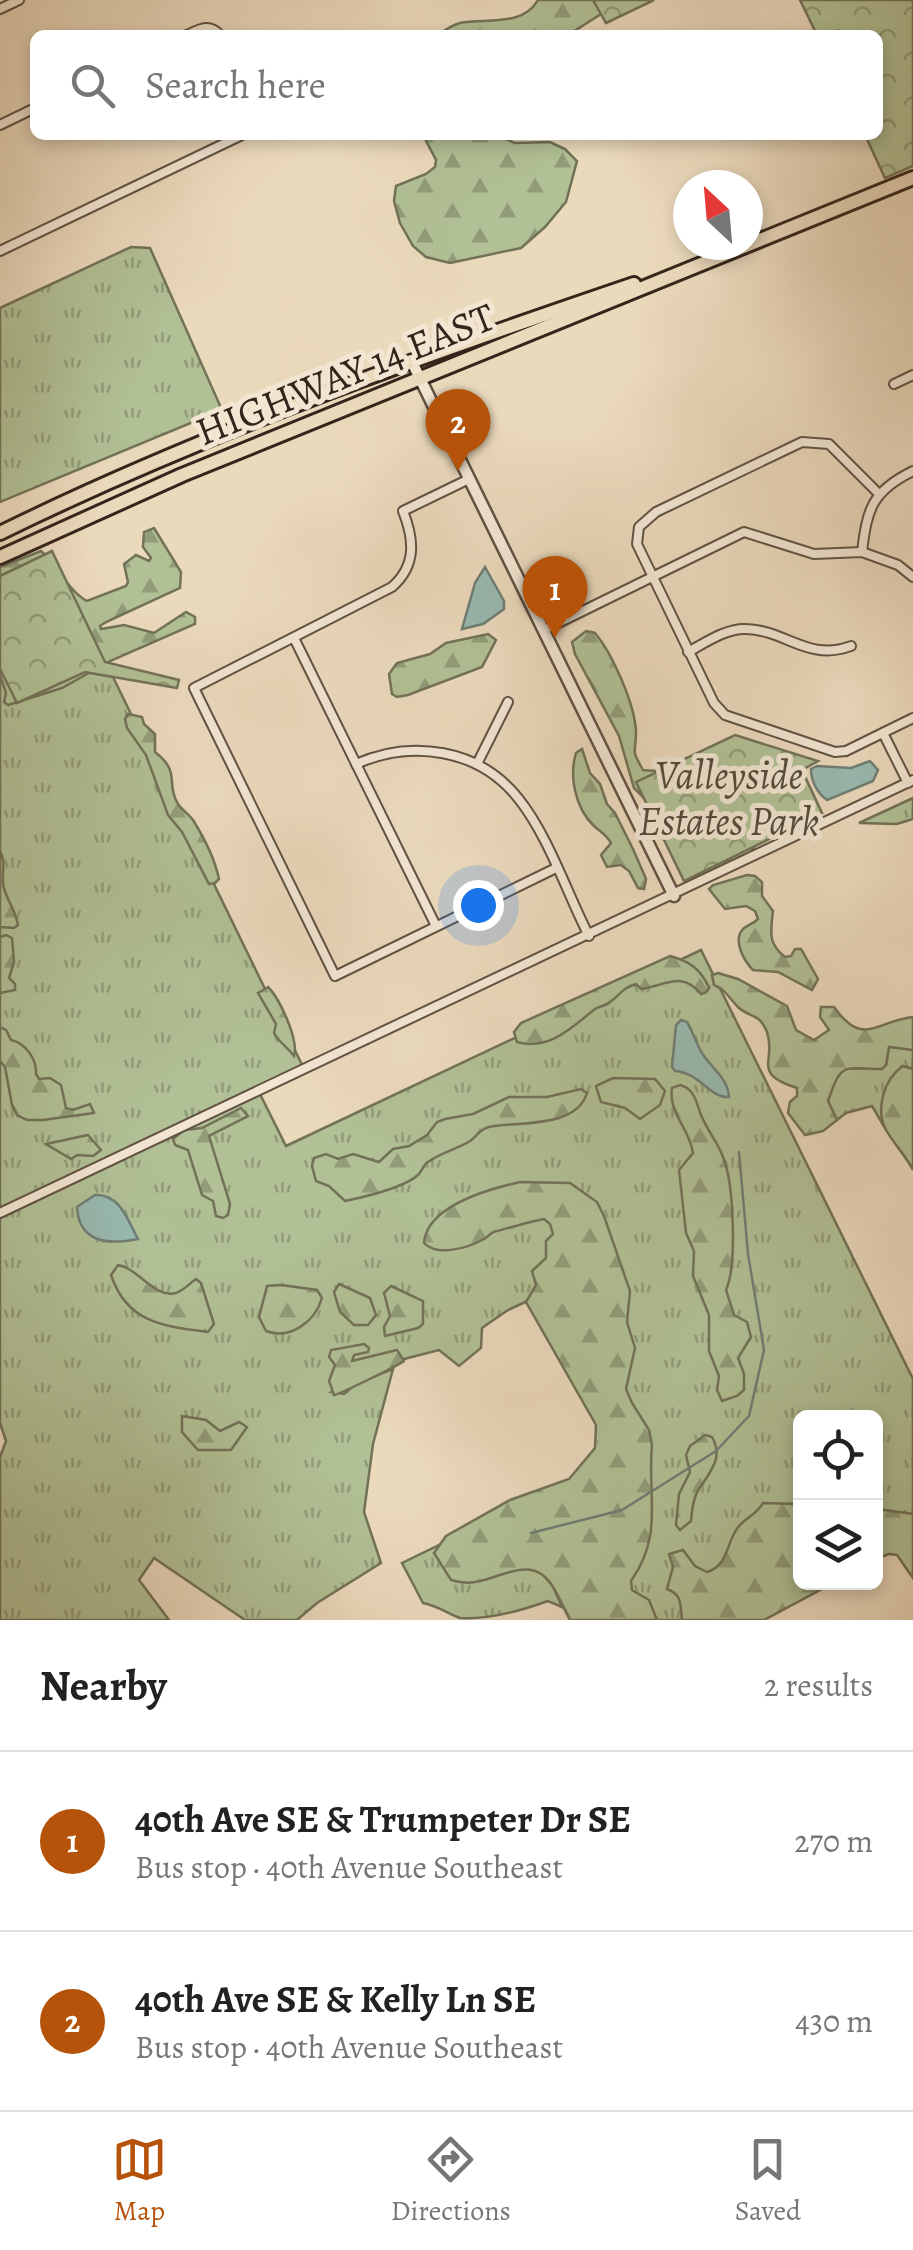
<!DOCTYPE html>
<html lang="en">
<head>
<meta charset="utf-8">
<style>
	:root { --surface:#fff; --page:#f6f6f6; --text:#222; --muted:#767676; --line:#e0e0e0; --accent:#b45309 }
	body { margin:0; font-family:Alegreya,serif; background:var(--page); color:var(--text) }
	.controls { position:absolute; right:30px; bottom:30px; display:grid; overflow:hidden; border-radius:15px; box-shadow:0 5px 15px #0003 }
	.controls button { width:90px; height:90px; display:grid; place-items:center; padding:0; border:0; border-bottom:2px solid var(--line); background:var(--surface); color:var(--text); font:50px sans-serif }
	.compass { position:absolute; left:673px; top:170px; width:90px; height:90px; border-radius:50%; background:var(--surface); box-shadow:0 5px 15px #0003; rotate:334deg }
	.you { position:absolute; left:478px; top:905px; width:35px; height:35px; margin:-25px; border:8px solid #fff; border-radius:50%; background:#1a73e8; box-shadow:0 0 0 15px #1a73e833 }
	.badge { display:grid; place-items:center; width:65px; height:65px; border-radius:50%; background:var(--accent); color:#fff; font-size:32px; font-weight:700 }
	.pin { position:absolute; translate:-50% -82px; filter:drop-shadow(0 2px 5px #0008) }
	.pin::after { content:''; position:absolute; top:52px; width:35px; height:30px; background:inherit; clip-path:polygon(0 0,100% 0,50% 100%) }
	.list { margin:0; padding:0; list-style:none }
	h2 { display:flex; justify-content:space-between; align-items:center; height:130px; margin:0; padding:0 40px; font-size:42px }
	h2 small { font-size:32px; font-weight:400; color:var(--muted) }
	.list li { display:grid; grid-template-columns:65px 1fr auto; gap:30px; align-items:center; box-sizing:border-box; height:180px; padding:0 40px; border-top:2px solid var(--line) }
	.list b { display:block; font-size:38px; white-space:nowrap }
	.list p { margin:0; font-size:32px; white-space:nowrap; color:var(--muted) }
	.list em { font-size:32px; font-style:normal; color:var(--muted) }
	.icon { flex:none; width:55px; height:55px; fill:none; stroke:currentColor; stroke-width:2; stroke-linecap:round; stroke-linejoin:round }
	.map { position:relative; flex:none; width:913px; height:1620px; overflow:hidden }
	.search { position:absolute; background:var(--surface); box-shadow:0 5px 15px #0003; left:30px; right:30px; top:30px; height:110px; display:flex; align-items:center; gap:25px; box-sizing:border-box; padding:0 35px; border-radius:15px; color:var(--muted); font-size:38px }
	.sheet { height:490px; background:var(--surface) }
	nav { display:flex; justify-content:space-around; align-items:center; box-sizing:border-box; height:140px; border-top:2px solid var(--line); background:var(--surface); font-size:28px; color:var(--muted) }
	nav a { display:grid; justify-items:center; gap:5px }
	nav .on { color:var(--accent) }
	.map>svg:first-child { display:block }
	.grass { fill:url(#grass-tufts); stroke:#727258; stroke-width:2.5 }
	.forest { fill:url(#forest-firs); stroke:#727258; stroke-width:2.5 }
	.park { fill:url(#park-crowns); stroke:#727258; stroke-width:2.5 }
	.water { fill:#98bab1; stroke:#707e75; stroke-width:2.5 }
	.lines { fill:none; stroke-linecap:round; stroke-linejoin:round }
	.stream { stroke:#707e75; stroke-width:2.5 }
	.minor-casing { stroke:#625244; stroke-width:12 }
	.tertiary-casing { stroke:#625244; stroke-width:15 }
	.primary-casing { stroke:#34251c; stroke-width:18 }
	.minor { stroke:#f2e6d3; stroke-width:8 }
	.tertiary { stroke:#f2e6d3; stroke-width:10 }
	.primary { stroke:#ebd9bc; stroke-width:12 }
	.labels { text-anchor:middle; dominant-baseline:central; stroke-width:10; stroke-linejoin:round; paint-order:stroke }
	.street-label { font-size:40px; fill:#34251c; stroke:#f2e6d3 }
	.park-label { font-size:40px; font-style:italic; fill:#534c3a; stroke:#f2e6d3 }
</style>
</head>
<body>
<div class="map">
<svg width="913" height="1620" viewBox="0 0 913 1620">
	<defs>
		<pattern id="grass-tufts" width="24" height="20" patternUnits="userSpaceOnUse" patternTransform="scale(2.5)"><rect width="24" height="20" fill="#b1c095"/><path d="M3 7l-1-3M5 7V3M7 7l1-3M15 17l-1-3M17 17v-4M19 17l1-3" fill="none" stroke="#919c79"/></pattern>
		<pattern id="forest-firs" width="22" height="20" patternUnits="userSpaceOnUse" patternTransform="scale(2.5)"><rect width="22" height="20" fill="#b1c095"/><path d="M5 1l3.5 6h-7zM16 11l3.5 6h-7z" fill="#919c79"/></pattern>
		<pattern id="park-crowns" width="20" height="18" patternUnits="userSpaceOnUse" patternTransform="scale(2.5)"><rect width="20" height="18" fill="#b1c095"/><path d="M2 6a3 3 0 1 1 6 0M12 15a3 3 0 1 1 6 0" fill="none" stroke="#919c79"/></pattern>
	</defs>
	<rect width="100%" height="100%" fill="#ebd9bc"/>
	<filter id="stains"><feTurbulence type="fractalNoise" baseFrequency=".002" numOctaves="4"/><feColorMatrix values="0 0 0 0 .2 0 0 0 0 .09 0 0 0 0 .02 0 0 0 .5 -.17"/></filter>
	<radialGradient id="worn" r=".72"><stop offset=".6" stop-color="#630" stop-opacity="0"/><stop offset="1" stop-color="#630" stop-opacity=".3"/></radialGradient>
	<g class="grass">
		<polygon points="131,247 150,248 222,410 0,502 0,308"/>
		<path d="M0 669 85 672 113 677 305 1071 259 1092 286 1146 701 950 913 1379V1514L876 1509V1418H800V1500L794 1504H775L747 1620H631L544 1576 553 1586 562 1607 548 1601C523 1610 487 1620 460 1618 447 1613 438 1606 423 1603L402 1563 503 1514 627 1495 549 1291 508 1310 482 1328 481 1348 459 1366 439 1350 404 1359 332 1392 344 1394 357 1383 393 1369 373 1444 364 1512 381 1563 317 1603 297 1620H245L154 1558 139 1580 169 1620H0V1457L6 1441 0 1423Z"/>
		<polygon points="913,798 913,819 897,824 859,823"/>
		<path d="M896 1046 913 1050V1069L902 1066C886 1087 879 1102 885 1128L872 1106 846 1113 837 1120 828 1101C844 1051 847 1077 886 1065L889 1047Z"/>
	</g>
	<g class="forest">
		<path d="M538 0H601V14L568 35H438C445 30 452 25 460 23 486 18 523 27 538 0Z"/>
		<polygon points="423,135 496,135 515,143 550,142 565,149 577,161 566,202 545,227 521,248 450,263 426,257 413,246 400,223 394,201 396,186 426,174 435,167 436,160"/>
		<path d="M154 528 181 572 180 588 106 622 100 626 101 629 124 625 154 633 186 612 195 617V624L110 661 62 688 8 705 4 702 6 693 0 675V567L41 551C58 565 68 591 87 601L126 586 128 582 124 564 136 555 149 561 151 558 143 547 144 532Z"/>
		<path d="M586 631 595 633C612 653 635 704 636 732 636 755 630 747 643 770L669 772 803 820 802 826 758 842 747 857 700 878 689 875 651 805 634 788 619 736 575 654 572 642Z"/>
		<polygon points="488,634 496,640 482,667 408,695 397,697 392,694 389,674 397,663 430,654 446,643"/>
		<path d="M128 714 142 717 144 724 155 734V752C181 772 166 783 177 802 180 809 188 813 193 820 203 836 215 860 219 879L215 883 209 884 182 832 168 815 146 755 127 728 125 719Z"/>
		<path d="M582 749 590 773 600 784 607 804 615 813 633 849 646 879 644 889 638 888 629 871 621 865 607 867 601 855 611 843C606 834 600 832 593 825 575 807 569 776 576 753Z"/>
		<path d="M0 851C6 862 2 871 3 884 5 898 16 910 18 925L14 928 0 927Z"/>
		<path d="M747 875 755 876 762 882V896L773 911C771 931 767 943 785 957L791 956 795 949H801L818 979 812 990 778 972 753 970C745 962 732 941 743 929 747 925 753 924 758 919L755 911 746 906 725 909 709 889 713 885Z"/>
		<polygon points="6,935 12,938 14,962 9,978 15,984 15,990 0,993 0,937"/>
		<path d="M670 956C689 961 701 969 709 988L705 993 701 994C682 970 665 986 641 989L636 984C622 988 620 995 610 1002 606 1006 600 1006 595 1009 572 1027 550 1051 517 1042L514 1032 521 1023Z"/>
		<path d="M718 973 738 979 787 1006 796 1030 814 1040 829 1030 820 1017 821 1007H834C863 1048 876 1021 913 1017V1050L889 1047 886 1065 882 1069C844 1069 841 1060 828 1101L837 1120 823 1131 805 1135 788 1113 790 1102 797 1096V1088C750 1073 777 1061 767 1032 759 1012 749 1018 738 1007 729 998 726 990 714 985L712 975Z"/>
		<path d="M268 987C280 999 299 1040 294 1056 288 1048 279 1042 274 1033L276 1024 258 993Z"/>
		<path d="M0 1027 6 1030 11 1040C26 1043 37 1060 36 1074L39 1079 50 1078 61 1085 66 1108 73 1110 90 1104 94 1113 43 1120H27L17 1115 12 1105 5 1067 0 1061Z"/>
		<path d="M903 1066 913 1069V1170C906 1156 894 1144 886 1130 875 1109 884 1079 903 1066Z"/>
		<polygon points="613,1078 655,1079 665,1091 660,1105 640,1119 625,1108 601,1102 596,1086"/>
		<path d="M680 1085C695 1089 696 1102 701 1115 707 1130 718 1143 723 1157 734 1183 737 1266 726 1290L734 1315 747 1322 751 1337 738 1358 744 1374V1390L737 1396 722 1401 717 1390 719 1376 709 1351V1315L693 1276 694 1251 686 1233 679 1170 693 1153C690 1129 668 1113 672 1088Z"/>
		<path d="M581 1089 587 1093C576 1129 518 1121 489 1127 480 1129 477 1136 470 1141 457 1149 440 1153 428 1162 425 1163 421 1172 419 1174 405 1188 364 1197 345 1201L329 1186 316 1181 312 1166 314 1158 326 1154 338 1159 353 1154 379 1162 393 1149 409 1146 427 1135 437 1122 445 1119 473 1114 509 1097H547Z"/>
		<polygon points="241,1108 248,1116 209,1136 230,1204 228,1215 223,1218 216,1216 213,1201 202,1195 188,1150 175,1145 173,1139 184,1130 202,1128"/>
		<polygon points="88,1135 101,1150 93,1156 77,1155 71,1159 46,1144"/>
		<path d="M520 1182 570 1183 597 1202 604 1216 630 1291 627 1322 635 1348 626 1389 632 1403 649 1430 652 1445C647 1497 664 1534 631 1581L632 1590 649 1600 657 1620H570C564 1609 558 1594 551 1584 531 1554 500 1579 475 1582 467 1584 459 1582 451 1580L434 1553 446 1536 510 1500 569 1479 595 1448 596 1425 526 1302 536 1285 532 1271 546 1258V1241L553 1234 550 1224 544 1219C528 1222 513 1227 497 1231 490 1232 491 1235 484 1239 468 1248 437 1257 424 1243 427 1206 489 1189 520 1182Z"/>
		<path d="M118 1265C138 1268 155 1299 176 1293 183 1291 190 1283 196 1279L201 1283 214 1324 208 1332C163 1326 127 1323 111 1275Z"/>
		<polygon points="339,1284 370,1298 376,1315 368,1325 354,1325 340,1312 334,1292"/>
		<path d="M281 1285 317 1290 322 1298C315 1322 290 1340 266 1331L259 1317 267 1286Z"/>
		<polygon points="391,1286 423,1301 423,1324 418,1328 385,1336 384,1327 390,1316 384,1293"/>
		<path d="M364 1344 369 1348 368 1352 354 1355 352 1361 397 1350 404 1361C397 1366 340 1394 334 1395L329 1381 335 1365 329 1357 331 1350Z"/>
		<polygon points="182,1416 206,1420 220,1431 239,1422 247,1427 231,1450 198,1450 182,1432"/>
		<path d="M705 1435 712 1437C724 1458 710 1472 699 1489 693 1497 692 1511 691 1521L680 1530 676 1525 679 1494 690 1472 686 1455 690 1446Z"/>
		<path d="M800 1500V1582L833 1583 764 1620H682C680 1605 683 1595 667 1589L673 1567 669 1554 683 1550 695 1566 707 1572C729 1566 726 1541 739 1526 747 1517 757 1514 763 1503L794 1504Z"/>
		<polygon points="876,1509 913,1514 913,1578 897,1555 889,1554 876,1559"/>
	</g>
	<g class="park">
		<polygon points="593,0 654,0 606,23"/>
		<polygon points="800,0 913,0 913,166 885,178 865,135 878,135 878,35 817,35"/>
		<polygon points="52,551 105,662 179,680 177,688 85,672 17,703 0,669 0,576"/>
		<polygon points="735,735 818,761 802,770 822,813 684,881 636,782"/>
	</g>
	<g class="water">
		<polygon points="485,567 504,601 504,609 483,624 462,629 475,583"/>
		<path d="M870 761 878 770 873 781 827 800C817 793 811 781 811 769L817 766 851 768Z"/>
		<path d="M681 1020 687 1022C693 1032 696 1043 702 1053 712 1069 728 1078 729 1097 710 1099 701 1073 675 1071L672 1067 676 1025Z"/>
		<path d="M95 1195C120 1194 127 1219 138 1239 108 1245 79 1243 77 1207Z"/>
	</g>
	<g class="lines">
		<polyline class="stream" points="531,1533 622,1510 716,1451 749,1416 764,1350 748,1254 739,1152"/>
		<g class="minor-casing">
			<g id="minor">
				<polyline points="0,9 19,0"/>
				<path d="M187 35C200 29 209 23 220 35"/>
				<polyline points="0,125 35,108"/>
				<polyline points="0,251 242,135"/>
				<polyline points="894,384 913,375"/>
				<path d="M469 479 403 511C414 539 417 565 392 587L194 688 335 976 556 868"/>
				<polyline points="879,494 829,444 802,442 656,512 639,527 637,544 714,703 725,715 835,752 846,751 913,718"/>
				<path d="M862 552C867 509 872 491 913 471"/>
				<polyline points="544,630 744,532 814,554 862,552 898,565 913,577"/>
				<polyline points="294,638 436,926"/>
				<path d="M688 652C705 643 726 628 746 629 786 630 808 662 851 646"/>
				<polyline points="883,733 908,783"/>
				<path d="M356 764C412 739 479 749 518 798 548 835 567 893 589 936"/>
				<polyline points="477,764 508,702"/>
				<polyline points="0,1213 913,780"/>
			</g>
		</g>
		<g class="tertiary-casing">
			<polyline id="tertiary" points="411,360 674,896"/>
		</g>
		<g class="primary-casing">
			<g id="primary">
				<path d="M0 533C204 433 419 357 634 284"/>
				<polyline points="0,557 182,475 913,178"/>
			</g>
		</g>
		<use href="#minor" class="minor"/>
		<use href="#tertiary" class="tertiary"/>
		<use href="#primary" class="primary"/>
	</g>
	<g class="labels">
		<g class="street-label">
			<text transform="translate(345 374) rotate(-22)">HIGHWAY 14 EAST</text>
		</g>
		<g class="park-label">
			<text x="729" y="775">Valleyside<tspan x="729" dy="46">Estates Park</tspan></text>
		</g>
	</g>
	<rect width="100%" height="100%" filter="url(#stains)"/>
	<rect width="100%" height="100%" fill="url(#worn)"/>
</svg>
<div class="controls">
<button><svg class="icon" aria-label="locate" viewBox="0 0 24 24"><circle cx="12" cy="12" r="6"/><path d="M12 2v4M12 18v4M2 12h4M18 12h4"/></svg></button>
<button><svg class="icon" aria-label="layers" viewBox="0 0 24 24"><path d="M12 4l9 5-9 5-9-5zM3 14l9 5 9-5"/></svg></button>
</div>
<svg class="compass" viewBox="-18 -18 36 36"><path d="M0-13l5 13h-10z" fill="#e53935"/><path d="M0 13l5-13h-10z" fill="#767676"/></svg>
<div class="you"></div>
<div class="pin badge" style="left:555px;top:638px">1</div>
<div class="pin badge" style="left:458px;top:471px">2</div>
<div class="search"><svg class="icon" aria-label="search" viewBox="0 0 24 24"><circle cx="10" cy="10" r="6"/><path d="M15 15l6 6"/></svg>Search here</div>
</div>
<section class="sheet">
<h2>Nearby<small>2 results</small></h2>
<ul class="list">
<li><span class="badge">1</span><div><b>40th Ave SE &amp; Trumpeter Dr SE</b><p>Bus stop · 40th Avenue Southeast</p></div><em>270 m</em></li>
<li><span class="badge">2</span><div><b>40th Ave SE &amp; Kelly Ln SE</b><p>Bus stop · 40th Avenue Southeast</p></div><em>430 m</em></li>
</ul>
</section>
<nav>
<a class="on"><svg class="icon" aria-label="map" viewBox="0 0 24 24"><path d="M3 6l6-2 6 2 6-2v14l-6 2-6-2-6 2zM9 4v14M15 6v14"/></svg>Map</a>
<a><svg class="icon" aria-label="directions" viewBox="0 0 24 24"><path d="M12 3l9 9-9 9-9-9zM9 14v-3h6M13 9l2 2-2 2"/></svg>Directions</a>
<a><svg class="icon" aria-label="saved" viewBox="0 0 24 24"><path d="M7 4h10v16l-5-4-5 4z"/></svg>Saved</a>
</nav>
</body>
</html>
